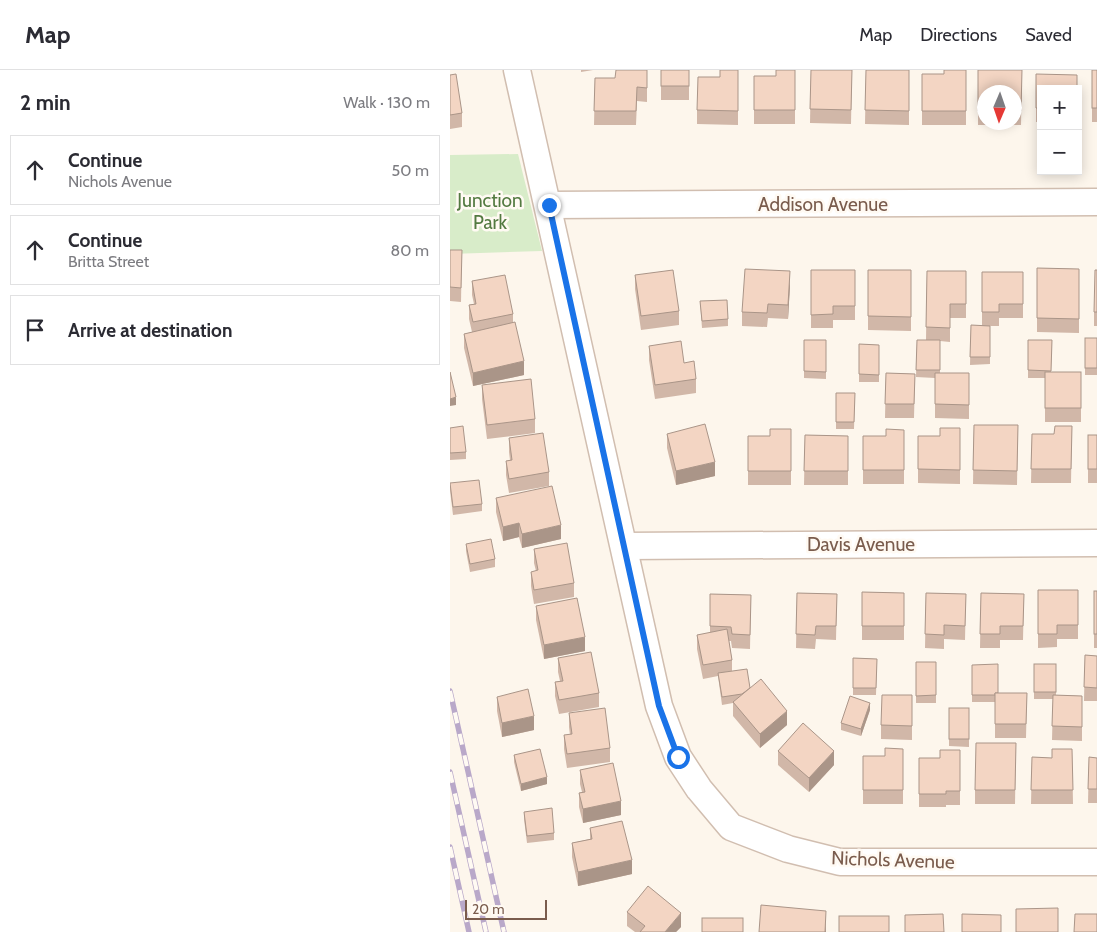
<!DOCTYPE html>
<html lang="en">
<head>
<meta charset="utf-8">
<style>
	:root { --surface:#fff; --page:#f7f7f7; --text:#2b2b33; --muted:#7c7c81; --line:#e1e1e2 }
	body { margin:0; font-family:Cabin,sans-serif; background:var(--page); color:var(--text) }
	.controls { position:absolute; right:15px; top:15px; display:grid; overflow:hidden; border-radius:0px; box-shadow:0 2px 12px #0003 }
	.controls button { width:45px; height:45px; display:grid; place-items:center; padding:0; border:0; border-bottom:1px solid var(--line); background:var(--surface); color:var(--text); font:25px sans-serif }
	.compass { position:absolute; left:527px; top:15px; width:45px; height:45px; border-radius:50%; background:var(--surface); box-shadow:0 2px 12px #0003; rotate:182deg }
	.scale { position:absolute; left:15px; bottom:12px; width:82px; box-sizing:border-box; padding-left:5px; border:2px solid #7a5c4d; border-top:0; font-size:14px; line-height:18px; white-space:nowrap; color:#7a5c4d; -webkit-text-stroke:4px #fffaf3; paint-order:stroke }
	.stop { position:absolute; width:15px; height:15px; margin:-11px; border:4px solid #1a73e8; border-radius:50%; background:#fff }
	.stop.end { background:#1a73e8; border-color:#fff; box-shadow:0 1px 5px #0008 }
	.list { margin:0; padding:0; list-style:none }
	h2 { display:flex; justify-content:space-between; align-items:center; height:65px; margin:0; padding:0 20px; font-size:21px }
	h2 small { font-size:16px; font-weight:400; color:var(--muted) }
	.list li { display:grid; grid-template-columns:32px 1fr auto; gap:15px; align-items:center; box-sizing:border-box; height:70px; margin:0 10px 10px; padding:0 10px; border:1px solid var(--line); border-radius:0px }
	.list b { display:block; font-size:19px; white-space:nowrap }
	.list p { margin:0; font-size:16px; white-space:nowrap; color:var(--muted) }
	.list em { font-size:16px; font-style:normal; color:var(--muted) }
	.icon { flex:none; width:28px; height:28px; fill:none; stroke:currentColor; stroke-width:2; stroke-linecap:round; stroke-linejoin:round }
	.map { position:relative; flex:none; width:647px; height:862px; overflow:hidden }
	header { display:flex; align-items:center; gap:30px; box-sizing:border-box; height:70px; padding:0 25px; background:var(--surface); border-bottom:1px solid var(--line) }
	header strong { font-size:24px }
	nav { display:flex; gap:28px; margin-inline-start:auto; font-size:18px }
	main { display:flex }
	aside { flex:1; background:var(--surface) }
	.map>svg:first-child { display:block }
	.green { fill:#d8ecc9 }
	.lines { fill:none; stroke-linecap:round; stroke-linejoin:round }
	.street-casing { stroke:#d1beb0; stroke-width:29 }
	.street { stroke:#fff; stroke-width:26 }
	.rail-casing { stroke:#b9a8c9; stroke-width:5.5 }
	.rail { stroke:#fffaf3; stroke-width:4; stroke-dasharray:11; stroke-linecap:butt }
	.wall { fill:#d1b7a8; fill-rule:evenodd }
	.shaded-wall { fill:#aa9588 }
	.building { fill:#f3d5c3; stroke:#aa9588 }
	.route { stroke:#1a73e8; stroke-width:6 }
	.labels { text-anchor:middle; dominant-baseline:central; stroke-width:5; stroke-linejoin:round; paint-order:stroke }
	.park-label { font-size:19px; fill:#537a41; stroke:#fffaf3 }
	.street-label { font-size:19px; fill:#7a5c4d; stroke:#fffaf3 }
</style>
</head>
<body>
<header>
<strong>Map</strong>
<nav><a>Map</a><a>Directions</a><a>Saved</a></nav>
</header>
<main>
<aside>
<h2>2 min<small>Walk · 130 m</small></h2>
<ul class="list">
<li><svg class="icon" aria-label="ahead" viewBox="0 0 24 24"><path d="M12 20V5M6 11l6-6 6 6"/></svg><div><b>Continue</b><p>Nichols Avenue</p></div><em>50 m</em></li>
<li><svg class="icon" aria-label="ahead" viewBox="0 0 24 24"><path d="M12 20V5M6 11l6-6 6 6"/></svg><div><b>Continue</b><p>Britta Street</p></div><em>80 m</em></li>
<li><svg class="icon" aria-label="arrive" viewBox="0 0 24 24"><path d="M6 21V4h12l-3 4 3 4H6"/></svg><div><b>Arrive at destination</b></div></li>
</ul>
</aside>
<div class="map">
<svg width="647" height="862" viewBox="0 0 647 862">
	<rect width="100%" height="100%" fill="#fdf6ec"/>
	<polygon class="green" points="68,84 92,181 0,184 0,85"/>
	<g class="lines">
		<g class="street-casing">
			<g id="street">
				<polyline points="67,0 209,636 228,687 249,719 281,757 338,779 390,792 647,792"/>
				<polyline points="99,135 647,132"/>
				<polyline points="175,476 647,473"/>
			</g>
		</g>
		<use href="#street" class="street"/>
		<g class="rail-casing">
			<g id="rail">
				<polyline points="0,621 54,862"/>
				<polyline points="0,702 36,862"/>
				<polyline points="0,777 19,862"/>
			</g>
		</g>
		<use href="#rail" class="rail"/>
	</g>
	<g class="wall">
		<polygon points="131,0 143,0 131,2"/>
		<polygon points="197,0 197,32 187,31 186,55 144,55 145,8 165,8"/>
		<rect x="211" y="0" width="28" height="30"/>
		<polygon points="288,0 288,55 247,54 247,40 270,7"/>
		<polygon points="345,0 345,54 304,54 304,6 326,6"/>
		<polygon points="361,0 402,0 401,54 360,53"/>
		<polygon points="416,0 459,0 459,55 415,54"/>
		<polygon points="516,0 516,55 472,55 472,4 494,4"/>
		<path d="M528 0H572L571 55H528ZM534 22H564V52H534Z"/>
		<rect x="642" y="0" width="5" height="52"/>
		<polygon points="586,4 591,19 591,52 586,52"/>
		<polygon points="0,5 12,43 12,57 0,59"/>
		<polygon points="0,180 12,180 11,232 0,231"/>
		<polygon points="587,198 629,199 629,263 587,262"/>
		<polygon points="361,200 405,200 405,250 383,250 383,258 361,258"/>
		<polygon points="418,200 461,200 461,261 418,260"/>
		<polygon points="647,200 647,256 644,256 644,242"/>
		<polygon points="477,201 516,201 516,248 500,248 500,272 490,271 490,303 519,303 519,349 485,348 485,308 466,307 467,270 476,270"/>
		<polygon points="532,202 573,202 573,248 549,248 549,256 540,256 540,294 520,295 521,255 532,256"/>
		<polygon points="185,205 229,241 229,255 191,260 185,219"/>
		<polygon points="22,211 63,244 63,253 74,305 23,316 14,278 14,264 22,262 19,249 19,235 24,234 22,225"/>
		<polygon points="340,215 338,249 318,248 317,257 292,256 292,242"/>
		<polygon points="250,231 278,249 278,256 252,258"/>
		<rect x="635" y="268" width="12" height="37"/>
		<polygon points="354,270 376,270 376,309 354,308"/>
		<polygon points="578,270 602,270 601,302 631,302 631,352 595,352 595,308 578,308"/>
		<polygon points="409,274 429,275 429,312 409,312"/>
		<polygon points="199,276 234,293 246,309 246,323 205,329 199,290"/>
		<polygon points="436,303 465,304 464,348 435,348"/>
		<polygon points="32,315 85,349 85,363 37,369 32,329"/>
		<polygon points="386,323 405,323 404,359 386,359"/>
		<polygon points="524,355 568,355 567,415 523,414"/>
		<polygon points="622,356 621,413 581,413 582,364 604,364"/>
		<polygon points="0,358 16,382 16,389 0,390"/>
		<polygon points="510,358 510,414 468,413 468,366 490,366"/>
		<polygon points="341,359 341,415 298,415 298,366 320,366"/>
		<polygon points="454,360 454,414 413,414 413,366 436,366"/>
		<polygon points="217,364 265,406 226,415 217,378"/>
		<polygon points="355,365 398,366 398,415 354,415"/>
		<rect x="638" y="365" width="9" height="48"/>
		<polygon points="59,368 99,402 99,416 59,423 56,405 56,391 60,390 59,382"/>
		<polygon points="0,413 32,434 32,441 3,445 0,420"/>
		<polygon points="46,428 111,469 72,478 69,467 53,471 46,442"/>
		<polygon points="16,474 45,489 45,497 20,502 16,481"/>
		<polygon points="84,479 124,513 124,527 84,534 81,516 81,502 86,501 84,493"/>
		<polygon points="588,520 628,520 628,569 607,569 607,577 588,578"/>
		<rect x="644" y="521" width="3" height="57"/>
		<polygon points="412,522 454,523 454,570 412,570"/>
		<polygon points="347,523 387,524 386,570 366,569 365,579 346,578"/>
		<polygon points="476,523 516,524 515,570 494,569 494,579 475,578"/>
		<polygon points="531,523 574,524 573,570 550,570 550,578 530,578"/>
		<polygon points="260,524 301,525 300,579 282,578 281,571 279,571 282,590 282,601 337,655 310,678 283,646 283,633 272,635 268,606 253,609 247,579 247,565 260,563"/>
		<polygon points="86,536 135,581 94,589 86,550"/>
		<polygon points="635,585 647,586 647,631 634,631"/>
		<polygon points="108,588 149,623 149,637 109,644 105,626 105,612 110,611 108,602"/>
		<polygon points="403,588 427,589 426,625 403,625"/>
		<rect x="466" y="592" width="20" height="41"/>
		<polygon points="584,594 606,594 606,625 632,626 632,671 602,670 603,629 584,629"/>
		<polygon points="522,595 548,623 577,623 576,668 545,668 545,632 522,632"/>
		<polygon points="462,625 462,670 431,669 431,655"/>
		<polygon points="47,627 84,660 52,667 47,641"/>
		<polygon points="499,638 519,638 519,677 499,676"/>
		<polygon points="420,640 411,666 391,660 391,653"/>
		<polygon points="119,643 160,678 160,692 117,698 114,679 114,665 120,665 119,657"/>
		<polygon points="566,673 565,734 525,734 525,720"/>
		<polygon points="453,679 453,734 413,734 413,686 435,686"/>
		<polygon points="622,679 623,734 581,734 582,687 602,688"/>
		<polygon points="510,680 510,735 496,735 496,737 469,737 469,688 490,688"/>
		<polygon points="328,681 384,695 359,722 328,695"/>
		<polygon points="64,685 97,714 71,721 64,692"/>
		<polygon points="639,687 647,688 647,733 638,733"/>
		<polygon points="130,700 171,745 133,753 129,737 129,723 132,722 130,714"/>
		<polygon points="74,742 104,763 104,770 77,773 74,749"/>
		<polygon points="140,758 182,804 128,816 122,787 122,773 140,769"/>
		<polygon points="177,842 231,857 226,862 185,862 177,856"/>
	</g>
	<g class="shaded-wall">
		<polygon points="340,201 340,215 338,249 338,235"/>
		<polygon points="74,291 74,305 23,316 23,303"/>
		<polygon points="6,327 6,335 0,336 0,329"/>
		<polygon points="265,392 265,406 226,415 226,401"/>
		<polygon points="69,453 69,467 53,471 53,457"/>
		<polygon points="111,455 111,469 72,478 72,464"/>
		<polygon points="135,567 135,581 94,589 94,575"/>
		<polygon points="420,633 420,640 411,666 411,659"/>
		<polygon points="337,641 337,655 310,678 310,664"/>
		<polygon points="84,646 84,660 52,667 52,653"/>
		<polygon points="384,681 384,695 359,722 359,708"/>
		<polygon points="97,707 97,714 71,721 71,714"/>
		<polygon points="171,731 171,745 133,753 133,739"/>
		<polygon points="182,790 182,804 128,816 128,802"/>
		<polygon points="376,841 376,862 375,862"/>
		<polygon points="231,843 231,857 226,862 215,862"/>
	</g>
	<g class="building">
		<polygon points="166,0 197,0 197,18 187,17 186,41 144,41 145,8 165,8"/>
		<rect x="211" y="0" width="28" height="16"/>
		<polygon points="270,0 288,0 288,41 247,40 248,7 270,7"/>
		<polygon points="326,0 345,0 345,40 304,40 304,6 326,6"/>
		<polygon points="361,0 402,0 401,40 360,39"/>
		<polygon points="416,0 459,0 459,41 415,40"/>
		<polygon points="494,0 516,0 516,41 472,41 472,4 494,4"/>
		<polygon points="528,0 572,0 571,41 564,41 564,22 534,22 534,41 528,41"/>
		<rect x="642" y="0" width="5" height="38"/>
		<polygon points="6,4 12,43 0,45 0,5"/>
		<polygon points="586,4 627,5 627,19 591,19 591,38 586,38"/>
		<polygon points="0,180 12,180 11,218 0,217"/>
		<polygon points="587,198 629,199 629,249 587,248"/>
		<polygon points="295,199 340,201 338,235 318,234 317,243 292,242"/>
		<polygon points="223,200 229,241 191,246 185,205"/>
		<polygon points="361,200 405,200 405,236 383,236 383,244 361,245"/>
		<polygon points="418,200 461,200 461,247 418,246"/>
		<polygon points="645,200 647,200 647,242 644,242"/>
		<polygon points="477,201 516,201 516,234 500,234 500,258 476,257"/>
		<polygon points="532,202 573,202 573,234 549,234 549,242 532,242"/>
		<polygon points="55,205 63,244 23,252 19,235 26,234 22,211"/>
		<polygon points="277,230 278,249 252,251 250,231"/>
		<polygon points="65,252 74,291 23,303 14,264"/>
		<polygon points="521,255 540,256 540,287 520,287"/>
		<rect x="635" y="268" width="12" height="30"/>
		<polygon points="354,270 376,270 376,302 354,301"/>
		<polygon points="467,270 490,270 490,300 466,300"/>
		<polygon points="578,270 602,270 601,301 578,300"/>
		<polygon points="231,271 234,293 244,291 246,309 205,315 199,276"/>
		<polygon points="409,274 429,275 429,305 409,304"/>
		<polygon points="0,302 6,327 0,329"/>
		<rect x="595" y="302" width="36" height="36"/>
		<polygon points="436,303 465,304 464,334 435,334"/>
		<polygon points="485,303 519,303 519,335 485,334"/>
		<polygon points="81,309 85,349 37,355 32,315"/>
		<polygon points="386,323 405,323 404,352 386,352"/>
		<polygon points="255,354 265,392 226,401 217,364"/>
		<polygon points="524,355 568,355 567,401 523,400"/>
		<polygon points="13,356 16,382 0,383 0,358"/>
		<polygon points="605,356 622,356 621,399 581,399 582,364 604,364"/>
		<polygon points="490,358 510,358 510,400 468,399 468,366 490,366"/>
		<polygon points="320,359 341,359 341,401 298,401 298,366 320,366"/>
		<polygon points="436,359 454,360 454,400 413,400 413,366 436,366"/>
		<polygon points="93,363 99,402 59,409 56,391 62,390 59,368"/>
		<polygon points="355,365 398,366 398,401 354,401"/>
		<rect x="638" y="365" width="9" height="34"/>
		<polygon points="29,410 32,434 3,437 0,413"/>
		<polygon points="102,416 111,455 72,464 69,453 53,457 46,428"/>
		<polygon points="41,469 45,489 20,494 16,474"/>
		<polygon points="117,473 124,513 84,520 81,502 88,500 84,479"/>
		<polygon points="588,520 628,520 628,555 607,555 607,564 588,564"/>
		<rect x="644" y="521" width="3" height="43"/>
		<polygon points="412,522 454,523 454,556 412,556"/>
		<polygon points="347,523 387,524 386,556 366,556 365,565 346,564"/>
		<polygon points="476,523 516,524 515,556 494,555 494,565 475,564"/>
		<polygon points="531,523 574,524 573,556 550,556 550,564 530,564"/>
		<polygon points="260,524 301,525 300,565 282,564 281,557 260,556"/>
		<polygon points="127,528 135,567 94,575 86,536"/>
		<polygon points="277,559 282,590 253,595 247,565"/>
		<polygon points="141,582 149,623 109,630 105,612 113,611 108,588"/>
		<polygon points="635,585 647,586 647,618 634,617"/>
		<polygon points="403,588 427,589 426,618 403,618"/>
		<polygon points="466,592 486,592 486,625 466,626"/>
		<polygon points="548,594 548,623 545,623 545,625 522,625 522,595"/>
		<rect x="584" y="594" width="22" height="28"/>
		<polygon points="297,599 300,618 292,624 272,627 268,603"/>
		<polygon points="311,609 337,641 310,664 283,632"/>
		<polygon points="78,619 84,646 52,653 47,627"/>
		<polygon points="545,623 577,623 576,654 545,654"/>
		<polygon points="432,625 462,625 462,656 431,655"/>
		<polygon points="603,625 632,626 632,657 602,656"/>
		<polygon points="400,626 420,633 411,659 391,653"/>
		<polygon points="155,638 160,678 117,684 114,665 122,664 119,643"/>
		<rect x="499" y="638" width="20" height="31"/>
		<polygon points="353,653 384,681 359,708 328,681"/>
		<polygon points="526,673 566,673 565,720 525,720"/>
		<polygon points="435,678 453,679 453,720 413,720 413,686 435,686"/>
		<polygon points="90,679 97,707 71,714 64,685"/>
		<polygon points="602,679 622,679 623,720 581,720 582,687 602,688"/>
		<polygon points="490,680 510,680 510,721 496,721 496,724 469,724 469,688 490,688"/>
		<polygon points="639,687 647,688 647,719 638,719"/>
		<polygon points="163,693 171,731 133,739 129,723 135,722 130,700"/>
		<polygon points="102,738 104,763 77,766 74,742"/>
		<polygon points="172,751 182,790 128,802 122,773 142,769 140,758"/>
		<polygon points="198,816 231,843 215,862 190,862 195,856 177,842"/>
		<polygon points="311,835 376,841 375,862 309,862"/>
		<polygon points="608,838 608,862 566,862 566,839"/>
		<polygon points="493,844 494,862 455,862 455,845"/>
		<polygon points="512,844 551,845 551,862 512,862"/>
		<polygon points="625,844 647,844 647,862 624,862"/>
		<rect x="389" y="846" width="50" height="16"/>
		<rect x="252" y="848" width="41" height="14"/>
	</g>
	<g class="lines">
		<polyline class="route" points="99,135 209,636 228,687"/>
	</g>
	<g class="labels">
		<g class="park-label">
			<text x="40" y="130">Junction<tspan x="40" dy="22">Park</tspan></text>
		</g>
		<g class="street-label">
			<text x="373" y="134">Addison Avenue</text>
			<text x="411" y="474">Davis Avenue</text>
			<text transform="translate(443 790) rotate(2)">Nichols Avenue</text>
		</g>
	</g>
</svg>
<div class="controls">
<button>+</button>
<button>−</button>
</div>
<svg class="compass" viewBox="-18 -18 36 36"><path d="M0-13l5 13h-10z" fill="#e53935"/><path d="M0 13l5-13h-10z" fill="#7c7c81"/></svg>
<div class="scale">20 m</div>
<div class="stop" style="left:228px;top:687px"></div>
<div class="stop end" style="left:99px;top:135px"></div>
</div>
</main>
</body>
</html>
